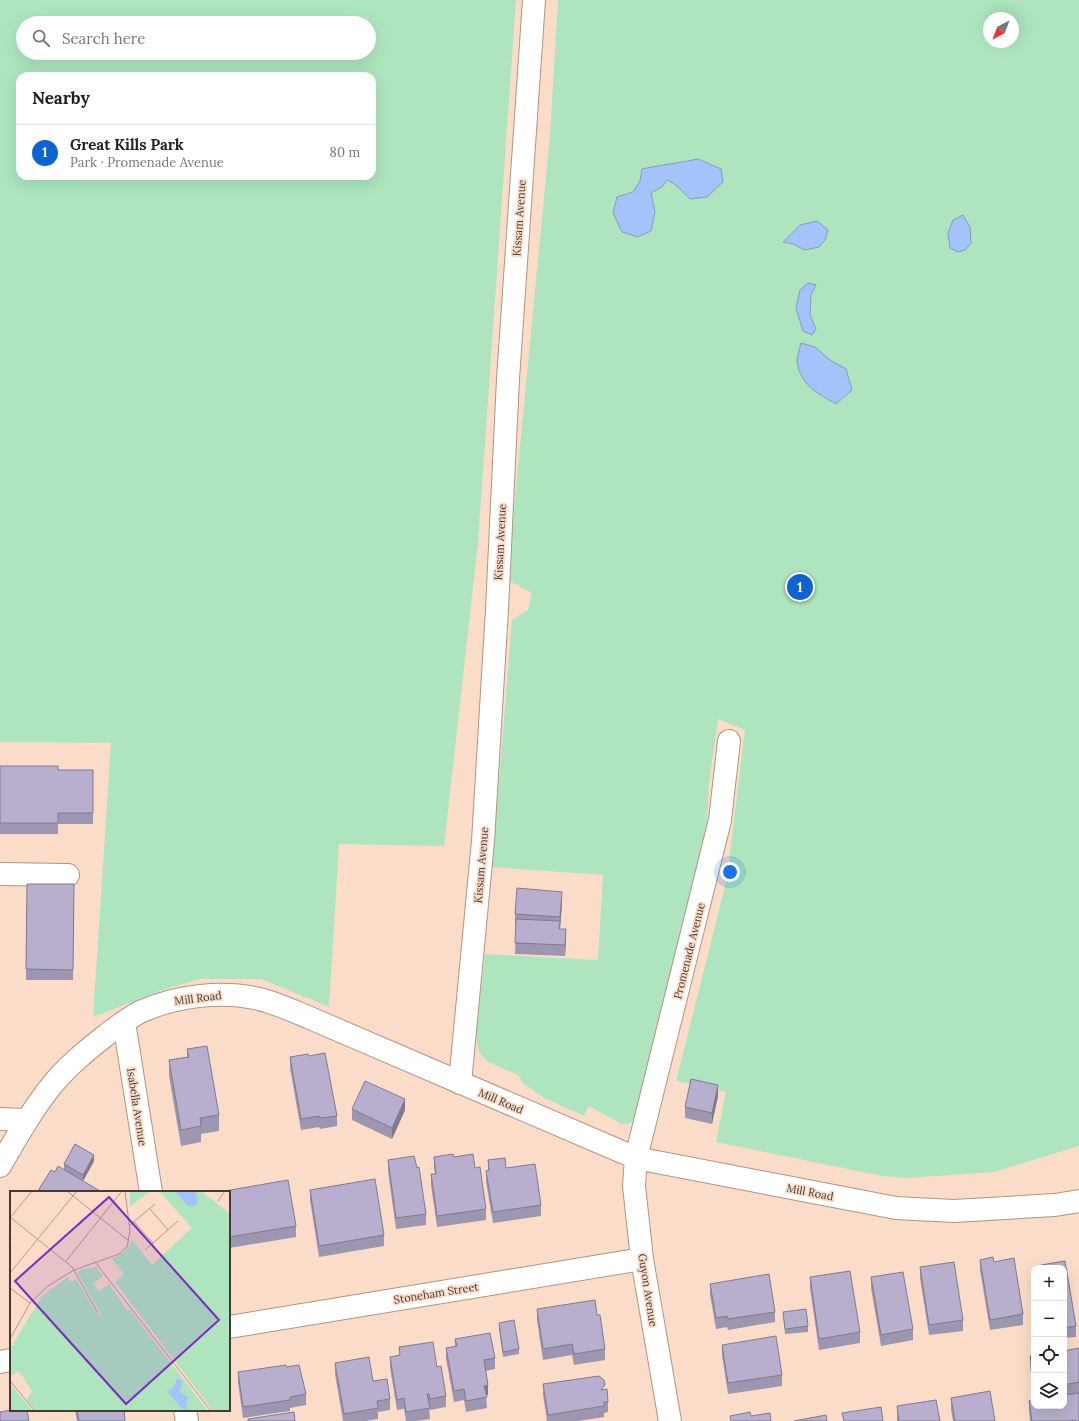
<!DOCTYPE html>
<html lang="en">
<head>
<meta charset="utf-8">
<style>
	:root { --surface:#fff; --page:#f2f2f2; --text:#222; --muted:#767676; --line:#e0e0e0; --accent:#0d64ce }
	body { margin:0; font-family:Lora,serif; background:var(--page); color:var(--text) }
	.controls { position:absolute; right:12px; bottom:12px; display:grid; overflow:hidden; border-radius:8px; box-shadow:0 4px 16px #0002 }
	.controls button { width:36px; height:36px; display:grid; place-items:center; padding:0; border:0; border-bottom:1px solid var(--line); background:var(--surface); color:var(--text); font:20px sans-serif }
	.compass { position:absolute; left:983px; top:12px; width:36px; height:36px; border-radius:50%; background:var(--surface); box-shadow:0 4px 16px #0002; rotate:222deg }
	.you { position:absolute; left:730px; top:872px; width:14px; height:14px; margin:-10px; border:3px solid #fff; border-radius:50%; background:#1a73e8; box-shadow:0 0 0 6px #1a73e833 }
	.badge { display:grid; place-items:center; width:26px; height:26px; border-radius:50%; background:var(--accent); color:#fff; font-size:13px; font-weight:700 }
	.pin { position:absolute; translate:-50% -50%; border:2px solid #fff; box-shadow:0 1px 4px #0006 }
	.list { margin:0; padding:0; list-style:none }
	h2 { display:flex; justify-content:space-between; align-items:center; height:52px; margin:0; padding:0 16px; font-size:17px }
	h2 small { font-size:13px; font-weight:400; color:var(--muted) }
	.list li { display:grid; grid-template-columns:26px 1fr auto; gap:12px; align-items:center; box-sizing:border-box; height:56px; padding:0 16px; border-top:1px solid var(--line) }
	.list b { display:block; font-size:15px; white-space:nowrap }
	.list p { margin:0; font-size:13px; white-space:nowrap; color:var(--muted) }
	.list em { font-size:13px; font-style:normal; color:var(--muted) }
	.icon { flex:none; width:22px; height:22px; fill:none; stroke:currentColor; stroke-width:2; stroke-linecap:round; stroke-linejoin:round }
	.map { position:relative; flex:none; width:1079px; height:1421px; overflow:hidden }
	.search { position:absolute; background:var(--surface); box-shadow:0 4px 16px #0002; left:16px; top:16px; width:360px; height:44px; display:flex; align-items:center; gap:10px; box-sizing:border-box; padding:0 14px; border-radius:22px; color:var(--muted); font-size:15px }
	.panel { position:absolute; background:var(--surface); box-shadow:0 4px 16px #0002; left:16px; top:72px; width:360px; height:108px; border-radius:12px }
	.map>svg:first-child { display:block }
	.green { fill:#aee5be; fill-rule:evenodd }
	.water { fill:#a4c3fb; stroke:#889abe }
	.lines { fill:none; stroke-linecap:round; stroke-linejoin:round }
	.minor-casing { stroke:#b19482; stroke-width:24 }
	.minor { stroke:#fff; stroke-width:22 }
	.wall { fill:#9d96b0 }
	.shaded-wall { fill:#807a90 }
	.building { fill:#b7afcd; stroke:#807a90 }
	.labels { text-anchor:middle; dominant-baseline:central; stroke-width:3.5; stroke-linejoin:round; paint-order:stroke }
	.street-label { font-size:11px; fill:#453931; stroke:#fbdcc9 }
	.inset-road { fill:none; stroke:#b29b8c; stroke-width:1 }
	.view { fill:#7b2cbf; fill-opacity:0.15; stroke:#7b2cbf; stroke-width:2 }
	.inset-edge { fill:none; stroke:#453931; stroke-width:2 }
</style>
</head>
<body>
<div class="map">
<svg width="1079" height="1421" viewBox="0 0 1079 1421">
	<rect width="100%" height="100%" fill="#fbdcc9"/>
	<g class="green">
		<path d="M0 0H516L478 543 444 846 339 844 329 1007 261 979H200L166 989 93 1017 111 743 0 742ZM23 23H369V53H23ZM20 76H372V176H20Z"/>
		<path d="M558 0H1079V1146L994 1172 907 1178 882 1176 716 1142 726 1092 676 1081 727 878 745 730 718 719 709 783 707 819 696 889 636 1117C632 1122 629 1125 622 1124L589 1106 584 1116 544 1098 523 1083 518 1075 488 1062 479 1052 476 1039 485 954 598 960 603 875 492 867 512 620 528 610 532 593 509 581 514 509 550 135ZM989 18H1013V42H989Z"/>
	</g>
	<g class="water">
		<path d="M698 159 721 169 723 182 707 197 690 199 676 185 667 180 662 187 651 193 655 212 651 231 638 237 622 232 613 213 617 197 633 192 640 181 642 169C660 165 679 163 698 159Z"/>
		<polygon points="963,215 970,227 971,243 965,250 958,252 950,248 948,233 953,220"/>
		<polygon points="817,221 828,230 825,240 819,247 805,250 793,244 783,242 800,225"/>
		<polygon points="808,283 816,285 811,295 810,315 816,329 812,335 803,331 796,308 800,290"/>
		<path d="M801 343 815 347 830 360 846 369 852 390 836 404C817 393 800 385 797 361 797 356 800 348 801 343Z"/>
	</g>
	<g class="lines">
		<g class="minor-casing">
			<g id="minor">
				<polyline points="0,874 68,875"/>
				<polyline points="124,1022 151,1192"/>
				<polyline points="460,1083 483,841 497,609 508,379 534,0"/>
				<polyline points="0,1119 27,1120"/>
				<path d="M0 1166C16 1138 32 1110 52 1085 69 1064 90 1048 110 1032 120 1025 130 1017 140 1012 175 996 222 990 259 999 276 1003 293 1011 310 1018L636 1158 896 1208 954 1211 1055 1205 1079 1201"/>
				<polyline points="229,1327 642,1259"/>
				<polyline points="0,1362 11,1360"/>
				<polyline points="185,1410 187,1421"/>
				<polyline points="670,1421 642,1259 634,1186 636,1158 720,820 729,741"/>
			</g>
		</g>
		<use href="#minor" class="minor"/>
	</g>
	<g class="wall">
		<polygon points="0,766 58,770 93,770 93,824 58,824 58,834 0,834"/>
		<polygon points="27,884 74,884 73,980 26,980"/>
		<polygon points="562,903 560,929 566,940 565,956 515,954 516,924 515,924 515,914"/>
		<polygon points="187,1049 219,1115 219,1131 201,1134 201,1142 181,1146 169,1076 169,1060 187,1057"/>
		<polygon points="309,1056 337,1116 337,1126 320,1129 319,1127 301,1130 290,1068 290,1057"/>
		<polygon points="718,1096 712,1124 685,1118 685,1107"/>
		<polygon points="352,1109 405,1110 392,1139 352,1120"/>
		<polygon points="434,1157 454,1157 486,1209 486,1220 437,1227 431,1185 431,1174 435,1174 434,1168"/>
		<polygon points="388,1160 426,1214 426,1225 396,1229 388,1171"/>
		<polygon points="488,1160 506,1168 541,1205 541,1216 493,1223 486,1182 486,1171 488,1170"/>
		<polygon points="94,1161 83,1181 100,1192 39,1192 39,1189 55,1172 64,1169 64,1164"/>
		<polygon points="310,1190 384,1235 384,1246 319,1257 310,1200"/>
		<polygon points="229,1192 296,1226 296,1237 229,1248"/>
		<polygon points="11,1235 11,1260 9,1258 9,1239"/>
		<polygon points="980,1260 994,1262 1023,1314 1023,1325 990,1330 980,1270"/>
		<polygon points="920,1267 963,1320 963,1331 929,1335 920,1278"/>
		<polygon points="1064,1268 1076,1326 1076,1337 1064,1338"/>
		<polygon points="1033,1269 1034,1269 1034,1285 1033,1280"/>
		<polygon points="810,1277 860,1332 860,1343 819,1350 810,1288"/>
		<polygon points="871,1277 913,1329 913,1340 881,1346 871,1288"/>
		<polygon points="710,1284 775,1312 775,1322 728,1330 727,1327 716,1329 710,1295"/>
		<polygon points="537,1309 597,1315 605,1349 605,1360 574,1365 572,1355 543,1360 537,1320"/>
		<polygon points="783,1312 808,1326 808,1332 785,1334"/>
		<polygon points="499,1323 519,1349 519,1354 503,1357 499,1329"/>
		<polygon points="455,1339 495,1358 495,1369 486,1371 488,1395 486,1396 487,1408 466,1412 464,1400 454,1402 446,1359 446,1348 455,1347"/>
		<polygon points="722,1345 782,1375 782,1386 728,1394 722,1355"/>
		<polygon points="399,1347 437,1367 446,1396 446,1407 430,1410 429,1404 430,1419 416,1421 406,1421 404,1409 397,1410 390,1367 390,1357 399,1355"/>
		<polygon points="1079,1348 1079,1421 1030,1421 1029,1411 1029,1401 1064,1406 1064,1351"/>
		<polygon points="1034,1355 1034,1395 1030,1366 1030,1356"/>
		<polygon points="335,1363 373,1381 390,1399 390,1410 378,1412 378,1419 366,1421 343,1421 335,1374"/>
		<polygon points="286,1367 306,1394 306,1405 290,1408 290,1411 243,1418 238,1383 238,1372"/>
		<polygon points="543,1384 605,1390 608,1402 608,1412 604,1413 604,1417 578,1421 547,1421 543,1395"/>
		<polygon points="951,1398 995,1421 953,1421 951,1409"/>
		<polygon points="897,1406 940,1421 897,1421"/>
		<polygon points="75,1410 124,1410 125,1421 77,1421"/>
	</g>
	<g class="shaded-wall">
		<polygon points="562,892 562,903 560,928 560,917"/>
		<polygon points="566,929 566,940 565,956 565,945"/>
		<polygon points="718,1085 718,1096 712,1124 712,1113"/>
		<polygon points="405,1099 405,1110 392,1139 392,1128"/>
		<polygon points="94,1155 94,1161 83,1181 83,1175"/>
		<polygon points="488,1385 488,1395 484,1396 484,1386"/>
	</g>
	<g class="building">
		<polygon points="0,766 58,766 58,770 93,770 93,813 58,813 58,823 0,823"/>
		<polygon points="27,884 74,884 73,970 26,969"/>
		<polygon points="517,888 562,892 560,917 515,914"/>
		<polygon points="516,919 560,921 559,929 566,929 565,945 515,943"/>
		<polygon points="207,1046 219,1115 200,1118 201,1126 181,1130 169,1060 189,1057 187,1049"/>
		<polygon points="325,1053 337,1116 320,1118 319,1116 301,1119 290,1057 308,1054 309,1056"/>
		<polygon points="691,1079 718,1085 712,1113 685,1107"/>
		<polygon points="365,1081 405,1099 392,1128 352,1109"/>
		<polygon points="75,1144 94,1155 83,1175 64,1164"/>
		<polygon points="453,1154 454,1157 473,1154 475,1168 480,1167 486,1209 437,1216 431,1174 436,1174 434,1157"/>
		<polygon points="414,1156 417,1168 419,1167 426,1214 396,1218 388,1160"/>
		<polygon points="505,1158 506,1168 535,1164 541,1205 493,1212 486,1171 489,1170 488,1160"/>
		<polygon points="58,1166 100,1191 100,1192 42,1192 42,1191 39,1189 51,1170 55,1172"/>
		<polygon points="375,1179 384,1235 319,1246 310,1190"/>
		<polygon points="288,1180 296,1226 229,1237 229,1192 219,1192"/>
		<polygon points="11,1235 11,1240 9,1239"/>
		<polygon points="11,1243 11,1249 9,1247"/>
		<polygon points="993,1257 994,1262 1014,1258 1023,1314 990,1320 980,1260"/>
		<polygon points="1065,1261 1076,1326 1064,1328 1064,1268 1040,1268 1041,1268 1041,1265"/>
		<polygon points="954,1262 963,1320 929,1325 920,1267"/>
		<polygon points="850,1271 860,1332 819,1339 810,1277"/>
		<polygon points="903,1272 913,1329 881,1335 871,1277"/>
		<polygon points="769,1274 775,1312 728,1319 727,1316 716,1318 710,1284"/>
		<polygon points="595,1300 597,1315 600,1315 605,1349 574,1354 572,1344 543,1349 537,1309"/>
		<polygon points="806,1309 808,1326 785,1329 783,1312"/>
		<polygon points="514,1320 519,1349 503,1352 499,1323"/>
		<polygon points="490,1333 495,1358 484,1360 488,1385 484,1386 487,1397 466,1401 464,1389 454,1391 446,1348 457,1346 455,1339"/>
		<polygon points="776,1336 782,1375 728,1383 722,1345"/>
		<polygon points="433,1342 437,1367 441,1366 446,1396 430,1399 429,1394 427,1394 430,1408 406,1412 404,1398 397,1400 390,1357 400,1355 399,1347"/>
		<polygon points="1079,1348 1079,1382 1064,1385 1064,1351"/>
		<polygon points="1034,1355 1034,1384 1030,1356"/>
		<polygon points="369,1357 373,1381 387,1379 390,1399 377,1401 378,1408 344,1414 335,1363"/>
		<polygon points="286,1365 286,1367 299,1365 306,1394 290,1397 290,1400 243,1407 238,1372"/>
		<polygon points="599,1376 604,1380 605,1385 601,1390 607,1389 608,1402 604,1402 604,1406 548,1415 543,1384"/>
		<polygon points="990,1391 995,1421 955,1421 951,1398"/>
		<polygon points="1079,1393 1079,1421 1076,1421 1075,1420 1069,1421 1032,1421 1029,1401 1034,1400 1034,1406 1064,1406 1064,1395"/>
		<polygon points="936,1400 940,1421 899,1421 897,1406"/>
		<polygon points="881,1407 883,1421 844,1421 842,1413"/>
		<polygon points="11,1410 27,1410 29,1421 0,1421 0,1412"/>
		<polygon points="77,1410 124,1410 125,1421 79,1421"/>
		<polygon points="294,1412 295,1421 248,1421 248,1419"/>
		<polygon points="750,1412 751,1416 770,1413 771,1421 731,1421 730,1416"/>
		<polygon points="826,1415 827,1421 794,1421"/>
	</g>
	<g class="labels">
		<g class="street-label">
			<text transform="translate(519 218) rotate(-86)">Kissam Avenue</text>
			<text transform="translate(500 542) rotate(-87)">Kissam Avenue</text>
			<text transform="translate(481 865) rotate(-85)">Kissam Avenue</text>
			<text transform="translate(689 951) rotate(-76)">Promenade Avenue</text>
			<text transform="translate(198 998) rotate(-7)">Mill Road</text>
			<text transform="translate(501 1101) rotate(23)">Mill Road</text>
			<text transform="translate(137 1107) rotate(81)">Isabella Avenue</text>
			<text transform="translate(810 1192) rotate(11)">Mill Road</text>
			<text transform="translate(648 1290) rotate(81)">Guyon Avenue</text>
			<text transform="translate(436 1293) rotate(-9)">Stoneham Street</text>
		</g>
	</g>
	<g transform="translate(10 1191)">
		<rect width="220" height="220" fill="#fbdcc9"/>
		<path d="M120 0H141L120 15ZM149 0H191L220 23V220H203L105 91 114 83 102 68 116 60 122 49 142 74 182 37ZM86 76 93 85 83 93 89 100 99 93 117 119H120L198 220H26L17 209 22 200 13 186 8 180 0 186V158L32 105 58 86 61 91 66 88 88 124 91 123 67 82 72 78ZM0 193 6 200 23 220H1Z" fill="#aee5be"/>
		<path d="M165 0H186L188 12 182 16 177 14ZM166 187 173 190 169 201 179 206 176 211 177 220 170 216 157 200 162 198 166 191Z" fill="#a4c3fb"/>
		<path class="inset-road" d="M57 0 119 50M208 10 215 0M140 18 158 39M0 26 62 76 88 122M0 27 22 0M124 31 143 52M120 34 145 13M135 59 168 30M56 70 112 0M85 71 201 220M0 82 67 0M0 97 20 112M0 148 20 112 38 95 64 79 109 63 117 56 120 40 115 0M0 190 25 220"/>
		<path class="view" d="M99 6 209 129 116 213 5 90Z"/>
		<rect width="220" height="220" class="inset-edge"/>
	</g>
</svg>
<div class="controls">
<button>+</button>
<button>−</button>
<button><svg class="icon" aria-label="locate" viewBox="0 0 24 24"><circle cx="12" cy="12" r="6"/><path d="M12 2v4M12 18v4M2 12h4M18 12h4"/></svg></button>
<button><svg class="icon" aria-label="layers" viewBox="0 0 24 24"><path d="M12 4l9 5-9 5-9-5zM3 14l9 5 9-5"/></svg></button>
</div>
<svg class="compass" viewBox="-18 -18 36 36"><path d="M0-13l5 13h-10z" fill="#e53935"/><path d="M0 13l5-13h-10z" fill="#767676"/></svg>
<div class="you"></div>
<div class="pin badge" style="left:800px;top:587px">1</div>
<div class="search"><svg class="icon" aria-label="search" viewBox="0 0 24 24"><circle cx="10" cy="10" r="6"/><path d="M15 15l6 6"/></svg>Search here</div>
<section class="panel">
<h2>Nearby<small></small></h2>
<ul class="list">
<li><span class="badge">1</span><div><b>Great Kills Park</b><p>Park · Promenade Avenue</p></div><em>80 m</em></li>
</ul>
</section>
</div>
</body>
</html>
